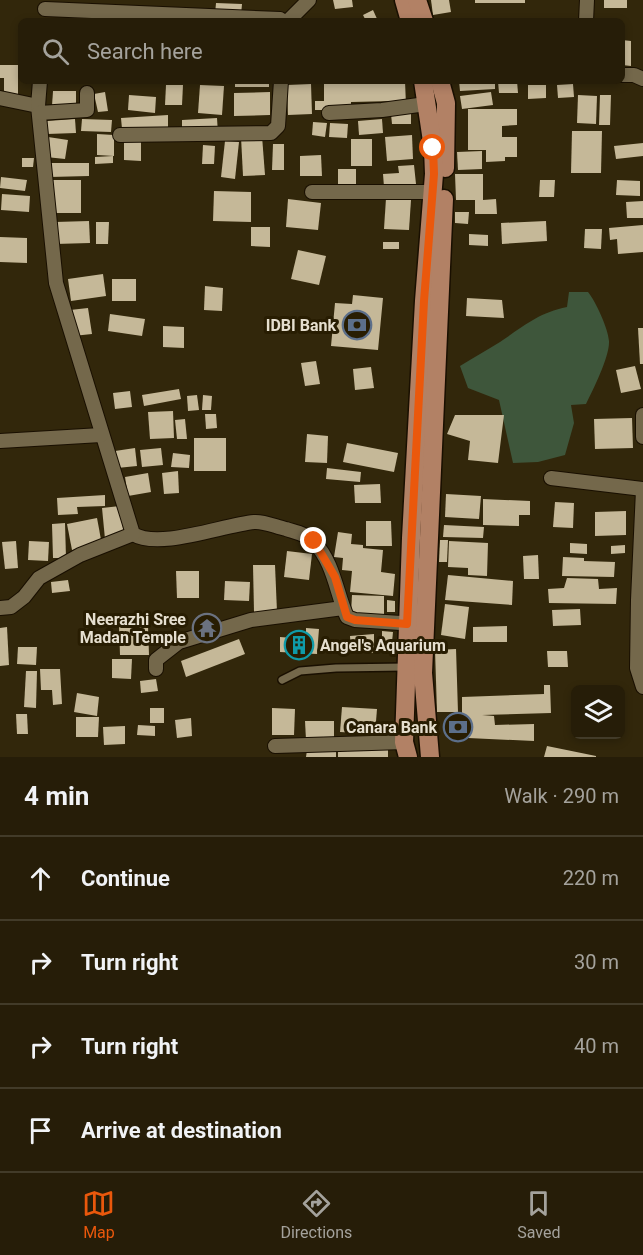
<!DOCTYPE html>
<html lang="en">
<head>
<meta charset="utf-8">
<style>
	:root { --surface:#261d08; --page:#322a16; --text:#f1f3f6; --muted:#a4a29c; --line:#423b29; --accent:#ea580c }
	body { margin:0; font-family:Roboto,sans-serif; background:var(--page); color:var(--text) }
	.controls { position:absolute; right:18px; bottom:18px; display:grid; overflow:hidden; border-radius:9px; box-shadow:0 3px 9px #0003 }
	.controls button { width:54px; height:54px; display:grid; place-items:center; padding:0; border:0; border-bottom:2px solid var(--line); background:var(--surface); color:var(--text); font:30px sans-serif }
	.stop { position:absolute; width:18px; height:18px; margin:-14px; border:4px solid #ea580c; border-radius:50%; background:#fff }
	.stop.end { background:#ea580c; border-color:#fff; box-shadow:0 2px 6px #0008 }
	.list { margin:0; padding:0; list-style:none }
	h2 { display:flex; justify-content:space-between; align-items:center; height:78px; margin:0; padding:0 24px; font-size:26px }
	h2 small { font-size:20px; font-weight:400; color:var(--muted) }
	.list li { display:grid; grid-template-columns:39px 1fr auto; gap:18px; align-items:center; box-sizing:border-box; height:84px; padding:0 24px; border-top:2px solid var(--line) }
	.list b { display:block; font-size:22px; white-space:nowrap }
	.list em { font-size:20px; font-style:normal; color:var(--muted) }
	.icon { flex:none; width:33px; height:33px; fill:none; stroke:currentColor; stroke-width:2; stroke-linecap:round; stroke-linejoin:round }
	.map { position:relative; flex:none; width:643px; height:757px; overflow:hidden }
	.search { position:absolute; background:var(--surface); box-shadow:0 3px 9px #0003; left:18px; right:18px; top:18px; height:66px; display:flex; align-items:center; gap:15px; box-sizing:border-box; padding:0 21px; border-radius:9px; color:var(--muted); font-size:22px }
	.sheet { height:414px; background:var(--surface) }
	nav { display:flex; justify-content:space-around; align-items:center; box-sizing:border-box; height:84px; border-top:2px solid var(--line); background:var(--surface); font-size:16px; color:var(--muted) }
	nav a { display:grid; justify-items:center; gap:3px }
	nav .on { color:var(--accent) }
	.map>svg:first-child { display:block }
	.green { fill:#3e563b }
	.building { fill:#c5b898 }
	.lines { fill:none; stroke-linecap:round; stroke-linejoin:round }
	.lane-casing { stroke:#190f00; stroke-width:10 }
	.street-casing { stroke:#190f00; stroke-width:16 }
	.primary-casing { stroke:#190f00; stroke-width:21 }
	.lane { stroke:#74684b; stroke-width:7 }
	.street { stroke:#74684b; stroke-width:14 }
	.primary { stroke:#b28165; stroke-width:18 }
	.route { stroke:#ea580c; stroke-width:8 }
	.labels { text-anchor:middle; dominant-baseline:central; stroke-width:6; stroke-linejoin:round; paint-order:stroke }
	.poi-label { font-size:16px; font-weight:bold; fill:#e6dfcf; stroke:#281d02; text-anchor:end }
</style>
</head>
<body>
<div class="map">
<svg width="643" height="757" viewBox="0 0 643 757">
	<rect width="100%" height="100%" fill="#32270b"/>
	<path class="green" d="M569 292H588C596 302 608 328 609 341 610 356 593 390 586 404L571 405 574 423 565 455 538 462 513 463 499 400 468 388 460 366C473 358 487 350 500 342 524 326 538 313 567 307Z"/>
	<g class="building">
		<polygon points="333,0 352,0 353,7 335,9"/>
		<polygon points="431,0 449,0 451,12 433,15"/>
		<rect x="475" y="0" width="50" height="3"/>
		<rect x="604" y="0" width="23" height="8"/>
		<polygon points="216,3 242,4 241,15 215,14"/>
		<polygon points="373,10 378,21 366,21 363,15"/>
		<polygon points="622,40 631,41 631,66 622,65"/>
		<polygon points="0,65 18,65 18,94 4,94 4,78 0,78"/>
		<rect x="235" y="81" width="34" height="6"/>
		<polygon points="324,81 405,81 406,105 395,106 394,101 351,102 351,107 338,110 315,110 315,101 324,101"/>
		<polygon points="459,81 495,81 495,89 460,91"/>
		<polygon points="498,81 517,81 518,93 499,93"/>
		<polygon points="311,84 312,114 288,115 287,85"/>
		<polygon points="573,84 574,97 558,98 557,85"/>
		<polygon points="166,85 183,85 182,105 165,105"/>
		<polygon points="200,85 224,86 222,115 198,113"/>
		<polygon points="528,85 546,85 546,98 528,99"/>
		<polygon points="53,91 76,91 76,106 52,106"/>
		<polygon points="105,92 108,111 98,112 94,94"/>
		<polygon points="270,92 270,115 234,116 234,93"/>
		<polygon points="491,92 493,105 462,109 460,96"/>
		<polygon points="129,95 156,97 155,113 128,110"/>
		<polygon points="578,95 597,96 596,124 577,123"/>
		<polygon points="600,95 611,95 610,125 599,125"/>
		<polygon points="468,109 517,109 517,125 502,126 502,137 517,137 517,157 505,157 505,161 486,162 486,150 468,150"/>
		<polygon points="411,113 411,124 392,124 391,114"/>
		<polygon points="168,115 168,127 122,129 121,118"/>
		<polygon points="217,118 218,133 182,134 182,120"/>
		<polygon points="75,119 76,133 47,134 47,121"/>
		<polygon points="82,119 112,120 111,132 81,131"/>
		<polygon points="382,119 383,133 359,135 358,121"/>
		<polygon points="313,122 327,123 325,137 312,135"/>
		<polygon points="330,123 348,124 347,138 329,137"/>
		<polygon points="572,131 602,131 601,173 571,173"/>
		<polygon points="97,134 114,135 114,156 97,155"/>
		<polygon points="412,135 413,159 387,161 385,137"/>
		<polygon points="262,136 265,175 243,176 241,137"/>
		<polygon points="48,137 68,140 65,159 46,157"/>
		<rect x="351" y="139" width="21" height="27"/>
		<polygon points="225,141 239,142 235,179 221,177"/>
		<polygon points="124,142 141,142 141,161 124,160"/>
		<polygon points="643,143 643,156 616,159 614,146"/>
		<polygon points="273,144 284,144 284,170 272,170"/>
		<polygon points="203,145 215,146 214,164 202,164"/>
		<polygon points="482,151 482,169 458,170 457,152"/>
		<polygon points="321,155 322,176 300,176 300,156"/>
		<polygon points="113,156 113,163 95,164 95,157"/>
		<polygon points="22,158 34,158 33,167 22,167"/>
		<polygon points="50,163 89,163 89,176 50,177"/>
		<polygon points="414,165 416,184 384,187 383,174 399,173 398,166"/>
		<rect x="338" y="169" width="18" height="19"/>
		<polygon points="455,174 483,174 483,200 496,199 497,214 475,214 475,200 456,200"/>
		<polygon points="1,177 27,180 25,191 0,188"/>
		<rect x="53" y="180" width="28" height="33"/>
		<polygon points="540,180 555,180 554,197 539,197"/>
		<polygon points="617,180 640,181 640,196 616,195"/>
		<polygon points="214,191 251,192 251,222 213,221"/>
		<polygon points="2,194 30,196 29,212 1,210"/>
		<polygon points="386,198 411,200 409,230 384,229"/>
		<polygon points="288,199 321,203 318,230 286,227"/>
		<polygon points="643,201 643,218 627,218 626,202"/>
		<polygon points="455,212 469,212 468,224 455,223"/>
		<polygon points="89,221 90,243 55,244 55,222"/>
		<polygon points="546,221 547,241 502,244 501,223"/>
		<polygon points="96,222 109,222 108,244 96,244"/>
		<polygon points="643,225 643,252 618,254 617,239 610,240 609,228"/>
		<polygon points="251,227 270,227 270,247 251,246"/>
		<polygon points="585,229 602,229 601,249 584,248"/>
		<polygon points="469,234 488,235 488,246 469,245"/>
		<polygon points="0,237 27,238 27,263 0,262"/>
		<rect x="383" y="242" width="16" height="7"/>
		<polygon points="298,250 326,256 319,285 291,279"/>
		<polygon points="103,274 106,296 71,301 68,279"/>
		<rect x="112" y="279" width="24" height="22"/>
		<polygon points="205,286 223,288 222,311 204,310"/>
		<polygon points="353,295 383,298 378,350 331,346 335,303 352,304"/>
		<polygon points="467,298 502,300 504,318 466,316"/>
		<polygon points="88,308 92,334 73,336 70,310"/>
		<polygon points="110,314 145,319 142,336 108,331"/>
		<polygon points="163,326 184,327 184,348 163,347"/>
		<polygon points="638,328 643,328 643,364 640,364"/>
		<polygon points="316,361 320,384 305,386 301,363"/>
		<polygon points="635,366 641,389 621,393 616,370"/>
		<polygon points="371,367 374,388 355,390 353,369"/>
		<polygon points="179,389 181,399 144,406 142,395"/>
		<polygon points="130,391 132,407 115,409 113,393"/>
		<polygon points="197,395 199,410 188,411 187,396"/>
		<polygon points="203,395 212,396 211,410 202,410"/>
		<polygon points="173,411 174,438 150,439 148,412"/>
		<polygon points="205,414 216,414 217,428 206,429"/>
		<polygon points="455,415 504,415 498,463 468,460 470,441 447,434"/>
		<polygon points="632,418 633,448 595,449 594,419"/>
		<polygon points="185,419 187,439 177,439 175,420"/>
		<polygon points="307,434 328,436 327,463 305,462"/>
		<rect x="194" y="438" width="32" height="33"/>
		<polygon points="347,443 398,453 394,472 343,462"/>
		<polygon points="135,448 137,466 117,468 115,451"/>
		<polygon points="161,448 163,465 142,467 140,450"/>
		<polygon points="173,453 190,455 189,468 171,467"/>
		<polygon points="327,468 361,472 360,482 326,479"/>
		<polygon points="178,471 179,493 164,494 162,473"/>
		<polygon points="148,473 151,492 128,496 125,477"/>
		<polygon points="380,484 381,503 355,503 354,485"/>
		<polygon points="446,494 481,496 479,519 445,517"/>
		<polygon points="105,495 105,506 77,507 78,514 58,515 57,498"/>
		<polygon points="483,499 530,501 530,515 519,515 519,526 483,525"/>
		<polygon points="555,502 574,503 573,528 553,527"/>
		<polygon points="120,506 124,536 105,539 102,508"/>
		<polygon points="626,511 626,535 595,536 595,512"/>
		<polygon points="97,518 102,545 72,550 67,524"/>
		<polygon points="366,521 391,521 392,546 366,546"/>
		<polygon points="65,523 66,558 53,558 52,524"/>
		<polygon points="444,525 484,527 483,538 443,537"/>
		<polygon points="338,532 352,534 351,544 363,545 363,548 383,550 381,572 395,574 393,596 350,592 352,571 342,570 343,558 334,557"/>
		<polygon points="440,540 448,540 447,562 439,562"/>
		<polygon points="16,541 18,568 5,569 2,542"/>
		<polygon points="29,541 49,542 48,561 28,560"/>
		<polygon points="449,541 488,543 487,576 468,575 468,568 448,567"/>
		<polygon points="570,543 587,544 587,554 570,553"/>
		<polygon points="625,545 625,553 611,554 611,546"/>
		<polygon points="287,551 312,554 309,580 284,577"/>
		<polygon points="538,555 539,579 524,579 523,556"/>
		<polygon points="563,557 584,558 584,561 615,562 614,577 562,576"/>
		<polygon points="253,565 275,565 277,612 254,612"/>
		<polygon points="176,571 199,571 199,598 177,598"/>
		<polygon points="448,575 513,581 512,605 445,600"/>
		<polygon points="567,578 598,579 599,589 617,588 616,604 549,603 548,589 564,588"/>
		<polygon points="68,580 70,591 52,593 51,582"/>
		<polygon points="225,581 250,582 249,601 224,600"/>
		<polygon points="352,595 384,596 384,615 351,613"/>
		<polygon points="387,600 395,601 395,612 387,612"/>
		<polygon points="445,604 469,607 465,639 441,635"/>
		<polygon points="580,609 581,625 553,626 552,610"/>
		<polygon points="119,626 148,626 149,655 120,655"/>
		<polygon points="507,626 507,642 473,642 473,627"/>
		<polygon points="7,627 9,665 0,666 0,628"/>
		<polygon points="306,628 319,629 317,654 280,652 280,637 306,639"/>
		<polygon points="382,631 393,632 392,642 382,642"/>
		<polygon points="374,634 374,653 351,650 350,636"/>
		<polygon points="239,639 245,654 186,677 181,661"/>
		<polygon points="18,647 37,647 36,665 17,664"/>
		<polygon points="456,649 458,712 437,712 435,650"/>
		<polygon points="547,651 567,651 568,667 548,667"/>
		<polygon points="112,659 132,659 131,679 112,678"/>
		<polygon points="40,669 60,669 62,704 53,705 52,690 41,690"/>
		<polygon points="26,671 37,671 36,708 24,707"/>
		<polygon points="156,679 158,691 141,693 140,681"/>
		<polygon points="544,685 550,685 551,713 482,715 494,716 495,725 534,724 534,741 468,738 447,716 462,716 462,697 544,694"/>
		<polygon points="77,693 99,697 97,716 74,712"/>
		<polygon points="342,707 377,709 375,734 340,732"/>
		<rect x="150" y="708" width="14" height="15"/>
		<polygon points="272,708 295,709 294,735 272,735"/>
		<polygon points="16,714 27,714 28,734 17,734"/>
		<polygon points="76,717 99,717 98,737 76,737"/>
		<polygon points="191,718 192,736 177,738 175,720"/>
		<polygon points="305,721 334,721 334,740 306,740"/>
		<polygon points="138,725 155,726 155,736 137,735"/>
		<polygon points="125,726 125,744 104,745 103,727"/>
		<polygon points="547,746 596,756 596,757 544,757"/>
		<polygon points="388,747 388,757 338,757 338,748"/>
		<polygon points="307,750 336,751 336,757 306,757"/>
	</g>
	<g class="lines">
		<g class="lane-casing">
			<polyline id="lane" points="282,680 300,671 336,668 406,667"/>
		</g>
		<g class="street-casing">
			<g id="street">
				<polyline points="45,9 280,19 283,21"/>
				<polyline points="288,21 309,0"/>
				<polyline points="586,21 587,0"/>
				<polyline points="622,75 634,75 643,79"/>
				<path d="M0 98 38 106 56 283 133 534C159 550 223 525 254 522 264 521 276 527 286 529 295 532 307 534 314 542 334 563 336 592 347 617L355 620 416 624"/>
				<polyline points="38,106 40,81"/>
				<polyline points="39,113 87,110 87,93"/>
				<polyline points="329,113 382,110 426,104"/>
				<polyline points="120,135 271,133 278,126 281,81"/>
				<polyline points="312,192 433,192"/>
				<polyline points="643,415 643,437"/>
				<polyline points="0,441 101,435"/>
				<polyline points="551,478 643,489"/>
				<polyline points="643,490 638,600 637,668 643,687"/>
				<polyline points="0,608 11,607 24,597 39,578 80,555 133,534"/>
				<polyline points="156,669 156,660 179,642 251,620 343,608"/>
				<polyline points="275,746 404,742"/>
			</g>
		</g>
		<g class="primary-casing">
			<g id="primary">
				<polyline points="404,0 410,21"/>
				<polyline points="417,0 424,21"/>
				<polyline points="440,81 446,103 445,168"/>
				<polyline points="408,757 404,742 411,538 424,301 434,174 433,148 423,81"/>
				<polyline points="430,757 423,673 444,199"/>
			</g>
		</g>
		<use href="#lane" class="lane"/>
		<use href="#street" class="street"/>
		<use href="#primary" class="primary"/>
	</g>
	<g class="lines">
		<polyline class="route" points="314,541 335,577 347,617 355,620 407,624 424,301 434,174 433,148"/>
	</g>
	<defs>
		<g id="bank-ring" transform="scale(1.5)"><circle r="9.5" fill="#281d02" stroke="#5c6f8a" stroke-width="1.5"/><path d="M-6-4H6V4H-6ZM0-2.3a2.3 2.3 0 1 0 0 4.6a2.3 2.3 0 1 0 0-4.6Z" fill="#5c6f8a"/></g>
		<g id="temple-ring" transform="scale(1.5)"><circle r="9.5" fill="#281d02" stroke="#6b7280" stroke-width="1.5"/><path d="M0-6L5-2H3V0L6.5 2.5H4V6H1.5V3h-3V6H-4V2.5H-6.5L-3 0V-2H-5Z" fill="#6b7280"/></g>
		<g id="building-ring" transform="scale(1.5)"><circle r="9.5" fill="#281d02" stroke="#0f9aa8" stroke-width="1.5"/><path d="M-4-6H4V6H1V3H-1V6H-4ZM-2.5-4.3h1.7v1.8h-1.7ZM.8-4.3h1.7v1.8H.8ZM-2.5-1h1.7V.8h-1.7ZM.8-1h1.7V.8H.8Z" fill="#0f9aa8"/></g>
	</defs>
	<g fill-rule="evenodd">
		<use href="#bank-ring" x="357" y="325"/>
		<use href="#temple-ring" x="207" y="628"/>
		<use href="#building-ring" x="299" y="645"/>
		<use href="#bank-ring" x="458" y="727"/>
	</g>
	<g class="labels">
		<g class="poi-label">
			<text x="336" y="325">IDBI Bank</text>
			<text x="186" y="619">Neerazhi Sree<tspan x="186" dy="18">Madan Temple</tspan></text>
			<text x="320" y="645" text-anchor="start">Angel's Aquarium</text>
			<text x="437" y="727">Canara Bank</text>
		</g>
	</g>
</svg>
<div class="controls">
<button><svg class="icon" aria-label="layers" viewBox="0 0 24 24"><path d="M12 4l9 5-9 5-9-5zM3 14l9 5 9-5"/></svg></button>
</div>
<div class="stop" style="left:433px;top:148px"></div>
<div class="stop end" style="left:314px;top:541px"></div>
<div class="search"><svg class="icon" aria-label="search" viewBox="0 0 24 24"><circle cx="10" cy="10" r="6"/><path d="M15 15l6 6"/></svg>Search here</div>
</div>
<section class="sheet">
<h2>4 min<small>Walk · 290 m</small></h2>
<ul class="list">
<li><svg class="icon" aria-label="ahead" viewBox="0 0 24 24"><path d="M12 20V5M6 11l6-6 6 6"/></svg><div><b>Continue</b></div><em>220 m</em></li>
<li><svg class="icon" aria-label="right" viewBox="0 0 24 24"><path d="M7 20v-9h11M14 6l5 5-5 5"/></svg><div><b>Turn right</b></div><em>30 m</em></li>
<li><svg class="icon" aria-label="right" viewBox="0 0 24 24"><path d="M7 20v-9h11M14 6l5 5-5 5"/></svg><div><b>Turn right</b></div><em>40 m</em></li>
<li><svg class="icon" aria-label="arrive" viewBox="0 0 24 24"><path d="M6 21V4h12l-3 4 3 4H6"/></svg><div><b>Arrive at destination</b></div></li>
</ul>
</section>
<nav>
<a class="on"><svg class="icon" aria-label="map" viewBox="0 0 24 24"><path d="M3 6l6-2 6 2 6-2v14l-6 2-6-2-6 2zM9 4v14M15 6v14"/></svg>Map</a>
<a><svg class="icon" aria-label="directions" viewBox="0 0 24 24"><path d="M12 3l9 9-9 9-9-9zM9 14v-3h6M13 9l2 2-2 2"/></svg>Directions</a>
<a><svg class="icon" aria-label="saved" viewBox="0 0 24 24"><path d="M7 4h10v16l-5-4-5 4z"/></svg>Saved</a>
</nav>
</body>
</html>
